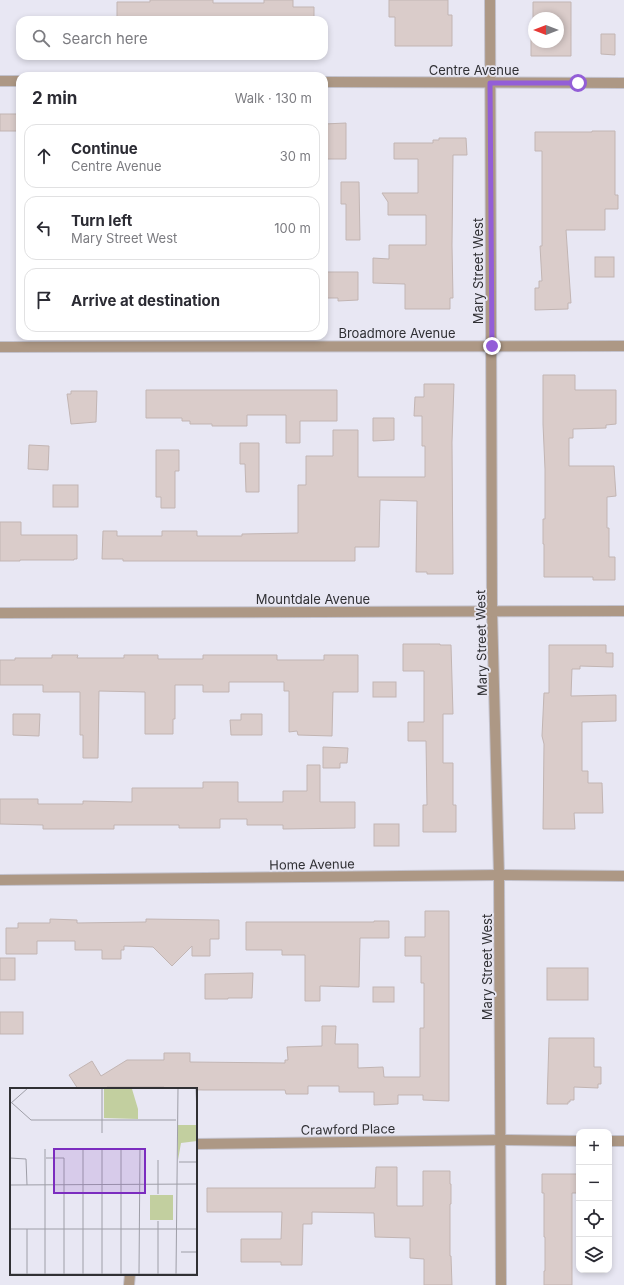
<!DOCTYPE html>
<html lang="en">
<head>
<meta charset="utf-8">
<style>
	:root { --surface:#fff; --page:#f2f2f3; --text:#2b2b33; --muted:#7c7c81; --line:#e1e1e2 }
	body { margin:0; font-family:Inter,sans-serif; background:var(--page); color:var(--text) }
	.controls { position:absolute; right:12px; bottom:12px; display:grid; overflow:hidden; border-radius:8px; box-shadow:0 2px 6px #0003 }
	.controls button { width:36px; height:36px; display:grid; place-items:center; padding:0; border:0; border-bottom:1px solid var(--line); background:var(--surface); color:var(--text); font:20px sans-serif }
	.compass { position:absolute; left:528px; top:12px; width:36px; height:36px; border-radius:50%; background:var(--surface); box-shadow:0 2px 6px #0003; rotate:270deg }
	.stop { position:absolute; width:12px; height:12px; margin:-9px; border:3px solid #935ed7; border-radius:50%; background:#fff }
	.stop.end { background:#935ed7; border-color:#fff; box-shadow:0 1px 4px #0008 }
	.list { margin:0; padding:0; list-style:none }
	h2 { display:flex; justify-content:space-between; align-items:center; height:52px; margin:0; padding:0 16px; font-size:17px }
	h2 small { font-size:13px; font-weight:400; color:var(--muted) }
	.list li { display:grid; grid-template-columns:26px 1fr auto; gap:12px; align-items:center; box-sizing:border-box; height:64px; margin:0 8px 8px; padding:0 8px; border:1px solid var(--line); border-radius:12px }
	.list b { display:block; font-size:15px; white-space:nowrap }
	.list p { margin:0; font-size:13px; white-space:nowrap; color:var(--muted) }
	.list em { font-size:13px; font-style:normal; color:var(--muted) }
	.icon { flex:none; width:22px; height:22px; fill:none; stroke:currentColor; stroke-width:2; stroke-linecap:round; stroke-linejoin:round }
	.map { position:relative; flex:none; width:624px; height:1285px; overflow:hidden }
	.search { position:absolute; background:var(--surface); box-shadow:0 2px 6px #0003; left:16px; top:16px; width:312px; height:44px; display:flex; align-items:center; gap:10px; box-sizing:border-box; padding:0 14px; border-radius:12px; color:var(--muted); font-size:15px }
	.panel { position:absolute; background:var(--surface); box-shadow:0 2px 6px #0003; left:16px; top:72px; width:312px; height:268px; border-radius:12px }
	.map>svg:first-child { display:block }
	.building { fill:#daccca; stroke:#c2b5b3; fill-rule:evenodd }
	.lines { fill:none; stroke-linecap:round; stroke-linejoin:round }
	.street-casing { stroke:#c3c2cd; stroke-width:12 }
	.street { stroke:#ad9885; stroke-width:10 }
	.route { stroke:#935ed7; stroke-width:5 }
	.labels { text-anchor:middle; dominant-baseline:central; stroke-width:3.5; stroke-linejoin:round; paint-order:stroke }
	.street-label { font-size:13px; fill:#303034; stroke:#e8e7f3 }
	.inset-road { fill:none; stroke:#9e9ea7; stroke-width:1 }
	.view { fill:#7b2cbf; fill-opacity:0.15; stroke:#7b2cbf; stroke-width:2 }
	.inset-edge { fill:none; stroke:#303034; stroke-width:2 }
</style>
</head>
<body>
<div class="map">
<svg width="624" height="1285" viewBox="0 0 624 1285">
	<rect width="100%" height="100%" fill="#e8e7f3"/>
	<g class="building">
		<polygon points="150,0 213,0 213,3 264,3 264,0 293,0 293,7 314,7 314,20 117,20 117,2 150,2"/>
		<polygon points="389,0 448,0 448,15 452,15 452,46 395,46 395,17 389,17"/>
		<path d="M533 2H571V56H531V35H533ZM534 18H558V42H534Z"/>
		<polygon points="601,34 615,34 615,55 601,54"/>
		<rect x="0" y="114" width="20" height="17"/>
		<polygon points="346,123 346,159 324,159 324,124"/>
		<polygon points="592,131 615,131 615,195 618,195 618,209 605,209 605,230 566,230 571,303 568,303 568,309 535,310 535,288 539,288 539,281 542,281 540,246 542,246 542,151 535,151 535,132 592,132"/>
		<polygon points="439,138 466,138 467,155 453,155 452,245 453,298 450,298 450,309 405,309 405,284 373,283 373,258 389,259 389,245 426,245 426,215 388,215 388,202 382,193 418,193 418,159 394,159 394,143 433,143 433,140 439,140"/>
		<polygon points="341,182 359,182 360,240 346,240 346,204 341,204"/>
		<rect x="595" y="257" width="19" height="20"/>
		<polygon points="326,272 358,272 358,300 338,301 338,298 326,298"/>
		<polygon points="543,375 575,375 575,390 616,390 616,424 606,425 606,428 573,429 573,438 569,438 569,466 614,466 616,496 607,497 607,528 609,528 609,557 615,557 615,580 593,580 593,577 544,577 544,544 543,544 543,519 545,519 545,469 543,424"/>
		<polygon points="424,384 454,384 452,442 453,574 427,574 427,572 416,572 417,501 380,500 379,547 355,547 355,561 123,561 123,559 102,559 103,531 117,531 117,536 162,536 162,531 197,531 197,536 242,536 242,534 298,533 298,485 306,485 306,456 333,456 333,430 358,430 358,477 425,477 425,446 422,446 422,416 414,416 415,397 424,397"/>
		<polygon points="146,390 337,390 337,421 300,421 300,443 286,443 286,415 247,415 247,426 212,426 212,424 190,424 190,421 182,421 182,418 146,418"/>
		<polygon points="71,391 97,391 96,422 71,424 67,394 71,394"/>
		<polygon points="373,418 394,418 394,440 373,441"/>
		<polygon points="240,443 259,443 259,492 246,492 245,464 240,464"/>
		<polygon points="29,445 49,446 48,470 28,469"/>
		<polygon points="156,450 179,450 179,471 175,471 175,508 161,508 161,497 156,497"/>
		<rect x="53" y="485" width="25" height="22"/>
		<polygon points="0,522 21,522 21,535 77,535 77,559 74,559 74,560 20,560 20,561 0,561"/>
		<polygon points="403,644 440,644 440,645 451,645 453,714 443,714 443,763 453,763 453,805 456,805 456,832 423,832 423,805 427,805 426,741 408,741 408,722 424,722 424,671 403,671"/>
		<polygon points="549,645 606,645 606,653 613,653 613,667 580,666 580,669 572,669 571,696 616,695 616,721 582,722 582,771 588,771 588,783 602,783 603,813 574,813 575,829 543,829 544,744 542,736 544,693 549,693"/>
		<polygon points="52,655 78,655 77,658 124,658 124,655 158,655 158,659 203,659 203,655 277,655 277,660 324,660 324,655 358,655 358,692 333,692 332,736 298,735 297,731 289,732 289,691 284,691 284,682 229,682 229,692 203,692 203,685 175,685 175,719 173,719 173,734 145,734 145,692 99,691 98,758 83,758 83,735 80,735 80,692 43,692 43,685 0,685 0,660 15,660 15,658 52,658"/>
		<rect x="373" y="682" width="23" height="15"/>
		<polygon points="13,714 40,714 39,736 13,735"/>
		<polygon points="241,714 262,714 262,735 231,735 230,720 241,720"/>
		<polygon points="323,747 348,748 347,763 340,763 340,768 323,768"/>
		<polygon points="307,765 320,765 320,802 355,802 355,828 283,829 283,825 247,825 247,819 220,819 220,828 179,828 179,825 114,825 114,829 43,829 43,825 0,824 0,799 38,799 38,804 83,804 83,801 132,802 132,788 203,788 203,782 238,782 238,802 283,802 283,791 307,791"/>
		<rect x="374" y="824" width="25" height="22"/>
		<polygon points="425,911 449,911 449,1101 423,1100 423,1095 398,1095 398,1104 374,1105 374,1092 339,1092 339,1086 308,1086 308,1094 286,1094 285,1090 204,1090 164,1089 164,1087 107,1087 108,1089 78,1089 69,1075 92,1061 101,1076 127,1060 164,1060 164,1053 190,1053 190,1062 285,1063 285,1060 288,1060 287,1047 322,1046 322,1026 336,1026 335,1044 358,1044 358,1068 383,1067 384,1077 420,1077 420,1028 424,1028 424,983 421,983 421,956 405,956 405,937 425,937"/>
		<polygon points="50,919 77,920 77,923 146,922 146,919 219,920 219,939 210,939 210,956 192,956 192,946 172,966 153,947 124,946 124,950 121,950 121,959 102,959 102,950 75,950 75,941 37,941 37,954 6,954 6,928 18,928 18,923 50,923"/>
		<polygon points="374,921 389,921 389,938 360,938 359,987 320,986 320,1001 305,1001 305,955 282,955 282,950 246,950 246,922 374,922"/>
		<rect x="0" y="958" width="15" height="22"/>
		<rect x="547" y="968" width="41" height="32"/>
		<polygon points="253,973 252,998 228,998 228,999 205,999 205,974"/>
		<rect x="373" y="987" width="21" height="15"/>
		<rect x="0" y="1012" width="23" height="22"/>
		<polygon points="549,1038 594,1038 594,1067 601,1067 601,1084 598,1084 598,1088 574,1087 574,1100 570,1100 570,1102 568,1102 568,1104 547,1104"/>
		<polygon points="376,1167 397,1167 397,1206 423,1206 423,1171 450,1171 450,1184 451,1184 451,1204 450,1204 450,1256 451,1256 452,1285 424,1285 424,1259 410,1258 410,1238 375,1237 374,1213 312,1212 312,1224 303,1224 302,1265 281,1265 281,1262 241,1262 241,1239 281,1239 282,1212 207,1212 207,1188 375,1188"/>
		<polygon points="542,1174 577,1174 577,1175 579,1175 579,1191 577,1191 577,1193 572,1193 572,1285 544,1285 544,1271 545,1271 545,1237 544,1237 544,1193 542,1193"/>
	</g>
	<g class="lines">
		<g class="street-casing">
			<g id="street">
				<polyline points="490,0 492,611 499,875 501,1285"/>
				<polyline points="0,81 20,81"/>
				<polyline points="324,82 624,83"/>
				<polyline points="1,347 624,346"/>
				<polyline points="1,613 624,611"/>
				<polyline points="1,880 499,875 624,876"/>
				<polyline points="609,1141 624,1141"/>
				<polyline points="196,1144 501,1140 579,1141"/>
				<polyline points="129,1285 130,1274"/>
			</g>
		</g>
		<use href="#street" class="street"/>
	</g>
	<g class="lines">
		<polyline class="route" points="492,346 490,83 578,83"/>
	</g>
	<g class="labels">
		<g class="street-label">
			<text x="474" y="70">Centre Avenue</text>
			<text transform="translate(478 271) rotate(-90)">Mary Street West</text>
			<text x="397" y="333">Broadmore Avenue</text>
			<text x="313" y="599">Mountdale Avenue</text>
			<text transform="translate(481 643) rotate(-91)">Mary Street West</text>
			<text transform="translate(312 864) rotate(-1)">Home Avenue</text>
			<text transform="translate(487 967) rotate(-90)">Mary Street West</text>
			<text transform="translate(348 1129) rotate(-1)">Crawford Place</text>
		</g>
	</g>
	<g transform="translate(10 1088)">
		<rect width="187" height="187" fill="#e8e7f3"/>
		<path d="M94 1H122L128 21V31L94 30ZM168 37H187V53L171 55 168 72ZM140 107H163V132H140Z" fill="#c2cf9f"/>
		<path class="inset-road" d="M92 0V45M186 0 187 27M2 15 21 32H166M0 16 18 0M35 61V187M73 61V187M92 61V187M111 61V187M0 70 16 71 17 97M36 70H54V187M148 72V106M169 74H187M0 97 187 96M148 133V187M0 141H187M171 164H187M0 186H187M129 186 130 60M17 187V141M166 187 168 0"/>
		<path class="view" d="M44 61H135V105H44Z"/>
		<rect width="187" height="187" class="inset-edge"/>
	</g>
</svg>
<div class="controls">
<button>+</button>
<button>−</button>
<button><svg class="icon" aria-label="locate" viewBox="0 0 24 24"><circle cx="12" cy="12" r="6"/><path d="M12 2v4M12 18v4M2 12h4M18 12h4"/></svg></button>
<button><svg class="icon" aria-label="layers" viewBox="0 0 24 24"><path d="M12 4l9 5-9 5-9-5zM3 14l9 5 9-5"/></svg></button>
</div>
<svg class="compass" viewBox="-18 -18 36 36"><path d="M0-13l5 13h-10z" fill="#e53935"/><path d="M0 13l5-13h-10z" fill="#7c7c81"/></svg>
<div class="stop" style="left:578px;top:83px"></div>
<div class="stop end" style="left:492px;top:346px"></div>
<div class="search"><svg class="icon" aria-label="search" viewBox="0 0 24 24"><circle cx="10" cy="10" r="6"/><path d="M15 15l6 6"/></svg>Search here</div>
<section class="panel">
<h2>2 min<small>Walk · 130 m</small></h2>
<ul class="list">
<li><svg class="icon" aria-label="ahead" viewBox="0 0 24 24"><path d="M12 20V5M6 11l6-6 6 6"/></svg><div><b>Continue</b><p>Centre Avenue</p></div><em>30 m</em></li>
<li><svg class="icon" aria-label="left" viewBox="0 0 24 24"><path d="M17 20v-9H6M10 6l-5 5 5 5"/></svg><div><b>Turn left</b><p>Mary Street West</p></div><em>100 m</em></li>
<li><svg class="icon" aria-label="arrive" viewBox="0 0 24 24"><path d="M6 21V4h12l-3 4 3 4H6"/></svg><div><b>Arrive at destination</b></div></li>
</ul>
</section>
</div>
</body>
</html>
